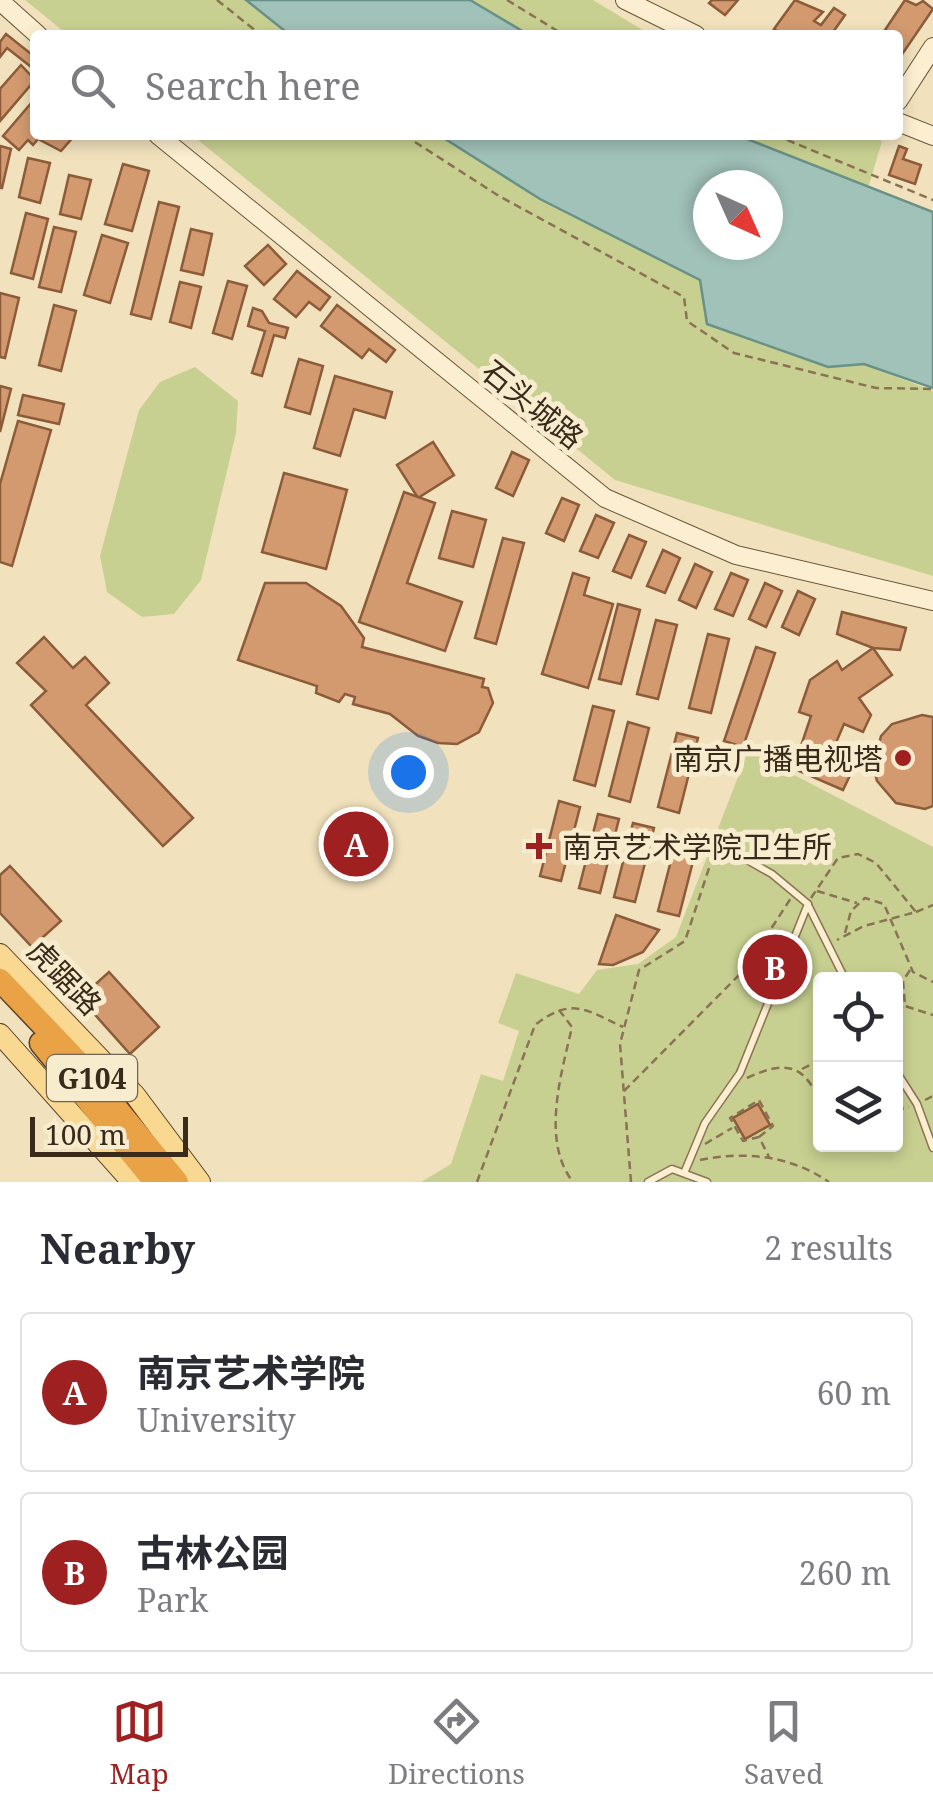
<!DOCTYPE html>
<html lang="en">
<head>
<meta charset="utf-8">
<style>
	:root { --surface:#fff; --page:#f7f7f7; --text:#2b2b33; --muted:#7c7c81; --line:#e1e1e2; --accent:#9f2020 }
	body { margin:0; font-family:"Noto Serif","Noto Sans SC",serif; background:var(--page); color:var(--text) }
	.controls { position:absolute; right:30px; bottom:30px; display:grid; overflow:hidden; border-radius:10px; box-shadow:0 5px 15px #0003 }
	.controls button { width:90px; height:90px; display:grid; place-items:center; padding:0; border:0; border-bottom:2px solid var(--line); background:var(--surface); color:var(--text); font:50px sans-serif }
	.compass { position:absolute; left:693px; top:170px; width:90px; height:90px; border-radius:50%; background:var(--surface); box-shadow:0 5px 15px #0003; rotate:135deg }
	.scale { position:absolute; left:30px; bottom:25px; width:158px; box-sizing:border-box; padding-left:10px; border:5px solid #392a1b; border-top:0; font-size:28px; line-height:35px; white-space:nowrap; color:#392a1b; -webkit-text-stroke:8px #f8ecce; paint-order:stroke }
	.you { position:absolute; left:408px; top:772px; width:35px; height:35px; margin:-25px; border:8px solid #fff; border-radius:50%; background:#1a73e8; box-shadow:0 0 0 15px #1a73e833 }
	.badge { display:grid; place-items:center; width:65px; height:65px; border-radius:50%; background:var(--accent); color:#fff; font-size:32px; font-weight:700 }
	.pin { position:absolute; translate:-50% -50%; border:5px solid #fff; box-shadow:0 2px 10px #0006 }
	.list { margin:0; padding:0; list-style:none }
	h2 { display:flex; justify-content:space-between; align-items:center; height:130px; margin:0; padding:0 40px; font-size:42px }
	h2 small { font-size:32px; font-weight:400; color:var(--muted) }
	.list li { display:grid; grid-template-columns:65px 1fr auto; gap:30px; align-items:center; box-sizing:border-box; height:160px; margin:0 20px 20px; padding:0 20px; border:2px solid var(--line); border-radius:10px }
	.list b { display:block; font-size:38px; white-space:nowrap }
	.list p { margin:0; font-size:32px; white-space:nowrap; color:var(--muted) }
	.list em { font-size:32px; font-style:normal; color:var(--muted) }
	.icon { flex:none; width:55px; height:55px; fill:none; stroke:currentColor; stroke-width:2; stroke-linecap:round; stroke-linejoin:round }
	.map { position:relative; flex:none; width:933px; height:1182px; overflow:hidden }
	.search { position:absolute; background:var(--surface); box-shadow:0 5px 15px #0003; left:30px; right:30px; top:30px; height:110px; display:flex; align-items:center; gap:25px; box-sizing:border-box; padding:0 35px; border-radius:10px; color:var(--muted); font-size:38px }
	.sheet { height:490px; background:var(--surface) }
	nav { display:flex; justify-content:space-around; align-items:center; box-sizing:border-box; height:140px; border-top:2px solid var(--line); background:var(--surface); font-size:28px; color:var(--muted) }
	nav a { display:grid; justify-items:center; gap:5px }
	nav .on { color:var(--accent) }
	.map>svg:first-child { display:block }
	.green { fill:#c8d091; fill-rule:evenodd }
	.water { fill:#a1c2b9; stroke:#689187; stroke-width:2.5; fill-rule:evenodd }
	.building { fill:#d39a70; stroke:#8c5b39; stroke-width:2.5 }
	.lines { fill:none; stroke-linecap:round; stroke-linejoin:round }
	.lane-casing { stroke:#8b7255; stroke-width:9 }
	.secondary-casing { stroke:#6c5338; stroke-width:20 }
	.primary-casing { stroke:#58402a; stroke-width:22 }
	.highway-casing { stroke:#58402a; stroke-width:25 }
	.path { stroke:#8b7255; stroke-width:2.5; stroke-dasharray:8 5; stroke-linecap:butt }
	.lane { stroke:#fcefd1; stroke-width:6 }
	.secondary { stroke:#fcefd1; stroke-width:18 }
	.primary { stroke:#f9d991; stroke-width:20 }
	.highway { stroke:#e9a346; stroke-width:22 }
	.poi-dot { fill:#9f2020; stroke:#f8ecce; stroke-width:4 }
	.labels { text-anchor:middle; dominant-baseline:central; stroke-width:10; stroke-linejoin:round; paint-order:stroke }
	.shield { fill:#f8ecce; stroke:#726451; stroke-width:2.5 }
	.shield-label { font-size:28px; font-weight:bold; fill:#392a1b }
	.street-label { font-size:30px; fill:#392a1b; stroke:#f8ecce }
	.poi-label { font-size:30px; fill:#392a1b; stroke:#f8ecce; text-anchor:end }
</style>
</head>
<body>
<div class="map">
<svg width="933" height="1182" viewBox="0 0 933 1182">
	<rect width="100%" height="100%" fill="#f1e2bd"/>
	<g class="green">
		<polygon points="25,0 593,0 651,35 68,35"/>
		<polygon points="192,135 439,135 540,199 449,135 868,135 882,141 869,185 768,242 768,185 708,185 708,245 763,245 701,281 707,325 828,367 864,364 933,391 933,576 615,480"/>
		<polygon points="195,367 238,401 236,433 201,580 174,614 142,617 107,592 100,556 139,410 160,382"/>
		<path d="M748 751 933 847V1182H421L451 1164 481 1074 503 1081 519 1031 498 1023 516 973 579 994 597 970 638 964 676 937ZM820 979H896V1144H820Z"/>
	</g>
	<g class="water">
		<polygon points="246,0 470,0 529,35 290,35"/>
		<path d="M439 135H737L933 212V388L864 364 828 367 707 324 700 280 540 199ZM768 185V245H708V185Z"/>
	</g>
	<g class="building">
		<polygon points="712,0 738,0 725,15 709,3"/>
		<polygon points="795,0 823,12 814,21 821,25 834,8 845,15 831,35 783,35 774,29"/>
		<polygon points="905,0 916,5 923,1 933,9 903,53 898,49 898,35 885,30"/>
		<polygon points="6,34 35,57 35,70 7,48 0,57 0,42"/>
		<polygon points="21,65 35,80 0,121 0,89"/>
		<polygon points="33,101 35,135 75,135 61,151 38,139 33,145 28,140 19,150 3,136"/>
		<polygon points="0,146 11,149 2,188 0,188"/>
		<polygon points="899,146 907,149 903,159 921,165 915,184 889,175"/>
		<polygon points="28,158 50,163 40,203 19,197"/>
		<polygon points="123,164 149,171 132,231 105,224"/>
		<polygon points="69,175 91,180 81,219 60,214"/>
		<polygon points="159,202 179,207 151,319 131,314"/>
		<polygon points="26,213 48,219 33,279 11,273"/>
		<polygon points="54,227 76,232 61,292 39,287"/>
		<polygon points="191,229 212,234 203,275 181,270"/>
		<polygon points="102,235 128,243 110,303 84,295"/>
		<polygon points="268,245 286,264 264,285 245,266"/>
		<polygon points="297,271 330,297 320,310 309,302 296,317 274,299"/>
		<polygon points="228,281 247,286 232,339 213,333"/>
		<polygon points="180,282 201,287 191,328 170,322"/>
		<polygon points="0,293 19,298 5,358 0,357"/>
		<polygon points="54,305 76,311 61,371 39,365"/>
		<polygon points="337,305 395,350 386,362 369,349 362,358 321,326"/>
		<polygon points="253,308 262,311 269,323 288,328 285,338 274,335 262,376 252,373 265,331 248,326"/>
		<polygon points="299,359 323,366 310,414 285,407"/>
		<polygon points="335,376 392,392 385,418 354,409 340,456 314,448"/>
		<polygon points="0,386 11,389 0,432"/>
		<polygon points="23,395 64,404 59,424 18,415"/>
		<polygon points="18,421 51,430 12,566 0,562 0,484"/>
		<polygon points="433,442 454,475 418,498 397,465"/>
		<polygon points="512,452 529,460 513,496 496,488"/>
		<polygon points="284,473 347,490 326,569 262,552"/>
		<polygon points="404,492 435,503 407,583 462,602 445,651 359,622"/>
		<polygon points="562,498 579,505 564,541 546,533"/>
		<polygon points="452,511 486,520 473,567 439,558"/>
		<polygon points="596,515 614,523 598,558 580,551"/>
		<polygon points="629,535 646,542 631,578 613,571"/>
		<polygon points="503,538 524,543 496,644 475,638"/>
		<polygon points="663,550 680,558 665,593 647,586"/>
		<polygon points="695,564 712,572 696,608 679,600"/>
		<polygon points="573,573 589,578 584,595 613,604 588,688 542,674"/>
		<polygon points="731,573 748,580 733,616 715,609"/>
		<polygon points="265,583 306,583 341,606 364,638 362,647 484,679 482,687 488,688 493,703 479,732 457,744 438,743 418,736 390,714 353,704 355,697 345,694 339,702 316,693 317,686 238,660"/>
		<polygon points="765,583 782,591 766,627 749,619"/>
		<polygon points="798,591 815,599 799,635 782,627"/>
		<polygon points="618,604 640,610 621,684 599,679"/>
		<polygon points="842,612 906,628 900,650 873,648 837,634"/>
		<polygon points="656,620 677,625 658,699 637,694"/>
		<polygon points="708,634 729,639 711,713 689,708"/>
		<polygon points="44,637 73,668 85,657 109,683 86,705 193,818 163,846 31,705 46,691 17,663"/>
		<polygon points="756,647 775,653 743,747 724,741"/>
		<polygon points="873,648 892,675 859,698 871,715 863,732 844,724 829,759 853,769 843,790 799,771 798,755 811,716 799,712 810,680 837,661 842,670"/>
		<polygon points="593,706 614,711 595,786 574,780"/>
		<polygon points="922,715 933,717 933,806 925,809 896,803 877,781 873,766 881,736 892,724"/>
		<polygon points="628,722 649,728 630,802 609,796"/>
		<polygon points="677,733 698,738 679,813 658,807"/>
		<polygon points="559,801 580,807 561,881 540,876"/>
		<polygon points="598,814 619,819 600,893 579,888"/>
		<polygon points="633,823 654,828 635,902 614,897"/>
		<polygon points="677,837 698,842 679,916 658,911"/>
		<polygon points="10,866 61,921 32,947 0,913 0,875"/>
		<polygon points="616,915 659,930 643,952 613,965 599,964"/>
		<polygon points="109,972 159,1027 130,1054 80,998"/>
		<polygon points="758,1104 770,1125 745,1139 733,1118"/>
	</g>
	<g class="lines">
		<g class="lane-casing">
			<g id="lane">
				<polyline points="808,905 845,979"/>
				<polyline points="896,1071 917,1104 933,1148"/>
				<polyline points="685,1171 705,1123 740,1073 808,904 772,874 705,836"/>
				<polyline points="648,1182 672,1169 707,1182"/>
			</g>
		</g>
		<g class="secondary-casing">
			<g id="secondary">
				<polyline points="625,0 696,35"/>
				<polyline points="0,1 38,35"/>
				<polyline points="898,101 933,47"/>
				<polyline points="898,122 933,136"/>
				<polyline points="158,135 605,498 736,555 933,601"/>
			</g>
		</g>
		<g class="primary-casing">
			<g id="primary">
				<polyline points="0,954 135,1095 200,1182"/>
				<polyline points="0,1034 132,1182"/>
			</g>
		</g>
		<g class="highway-casing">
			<g id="highway">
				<polyline points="0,980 80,1064 177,1182"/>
				<polyline points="41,1043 155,1182"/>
			</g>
		</g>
		<g class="path">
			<polyline points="217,0 261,35"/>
			<polyline points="507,0 564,35"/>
			<polyline points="404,135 499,196 684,297 687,321 734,353 876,388 933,389"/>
			<polyline points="775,135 933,200"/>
			<polyline points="817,891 857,903"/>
			<polyline points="811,898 838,858 858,854 876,863 916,912 864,926 837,940"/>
			<polyline points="916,912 933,905"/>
			<polyline points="845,933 851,911 865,898 884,904 913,972 933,982"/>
			<polyline points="910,970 903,981 905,1006 933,1015"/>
			<path d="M559 1010 572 1027C561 1075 541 1141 573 1182"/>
			<polyline points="896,1011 903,1007"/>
			<polyline points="802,1069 820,1060"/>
			<path d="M747 1078C784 1061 804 1062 820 1103"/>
			<polyline points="624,1091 745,969 791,898"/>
			<polyline points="925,1100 933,1096"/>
			<polyline points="896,1110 909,1107"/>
			<polyline points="759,1137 773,1126 759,1100 730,1118 743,1141 759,1137 769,1157"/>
			<polyline points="705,1144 732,1128"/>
			<path d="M700 1160C745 1151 789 1155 829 1182"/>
			<path d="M477 1182 535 1025C571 997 585 1009 623 1027"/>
			<polyline points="631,1182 620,1044 639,970 685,941 714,853"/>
		</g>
		<use href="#lane" class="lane"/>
		<use href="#secondary" class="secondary"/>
		<use href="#primary" class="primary"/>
		<use href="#highway" class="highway"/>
	</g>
	<g class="poi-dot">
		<circle cx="903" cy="758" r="10"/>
		<path d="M534 831h10v10h10v10h-10v10h-10v-10h-10v-10h10z"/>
	</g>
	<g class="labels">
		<rect class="shield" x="47" y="1055" width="90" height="46" rx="8"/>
		<g class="shield-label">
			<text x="92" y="1078">G104</text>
		</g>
		<g class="street-label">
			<text transform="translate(533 404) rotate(39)">石头城路</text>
			<text transform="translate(65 977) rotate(46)">虎踞路</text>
		</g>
		<g class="poi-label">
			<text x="883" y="758">南京广播电视塔</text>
			<text x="562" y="846" text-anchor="start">南京艺术学院卫生所</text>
		</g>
	</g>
</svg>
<div class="controls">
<button><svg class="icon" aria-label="locate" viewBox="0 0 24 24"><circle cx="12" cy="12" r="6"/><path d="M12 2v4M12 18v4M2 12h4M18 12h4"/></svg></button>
<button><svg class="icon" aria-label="layers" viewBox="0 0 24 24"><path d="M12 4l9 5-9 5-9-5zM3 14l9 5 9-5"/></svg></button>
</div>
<svg class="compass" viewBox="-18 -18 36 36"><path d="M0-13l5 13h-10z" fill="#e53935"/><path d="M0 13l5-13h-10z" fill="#7c7c81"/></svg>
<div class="scale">100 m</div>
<div class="you"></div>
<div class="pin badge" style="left:356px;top:844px">A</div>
<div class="pin badge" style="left:775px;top:967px">B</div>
<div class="search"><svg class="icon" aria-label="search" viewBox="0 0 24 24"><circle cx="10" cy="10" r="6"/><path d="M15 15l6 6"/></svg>Search here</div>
</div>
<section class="sheet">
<h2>Nearby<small>2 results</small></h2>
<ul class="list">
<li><span class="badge">A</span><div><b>南京艺术学院</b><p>University</p></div><em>60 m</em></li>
<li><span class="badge">B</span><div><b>古林公园</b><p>Park</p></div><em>260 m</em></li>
</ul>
</section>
<nav>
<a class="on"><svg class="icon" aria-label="map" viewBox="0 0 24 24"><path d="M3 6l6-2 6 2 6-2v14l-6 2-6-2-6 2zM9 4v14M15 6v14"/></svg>Map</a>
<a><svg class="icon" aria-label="directions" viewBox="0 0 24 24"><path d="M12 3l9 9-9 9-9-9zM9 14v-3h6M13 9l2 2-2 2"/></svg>Directions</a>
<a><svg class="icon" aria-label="saved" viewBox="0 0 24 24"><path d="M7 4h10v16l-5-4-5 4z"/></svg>Saved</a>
</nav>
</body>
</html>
